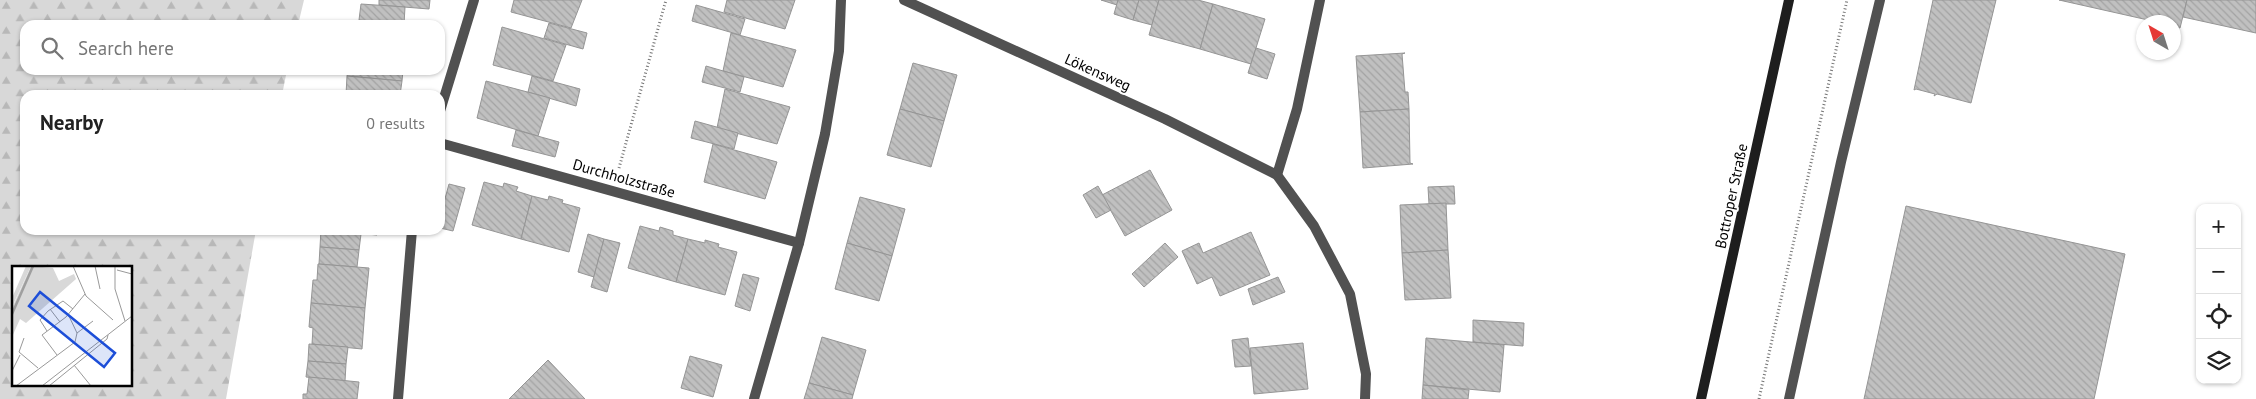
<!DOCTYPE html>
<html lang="en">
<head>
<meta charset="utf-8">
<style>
	:root { --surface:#fff; --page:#f2f2f2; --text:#222; --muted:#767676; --line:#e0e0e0 }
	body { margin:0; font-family:"PT Sans",sans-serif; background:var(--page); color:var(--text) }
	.controls { position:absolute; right:15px; bottom:15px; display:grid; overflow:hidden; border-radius:10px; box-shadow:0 1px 4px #0004 }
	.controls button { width:45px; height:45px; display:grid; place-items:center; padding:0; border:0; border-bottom:1px solid var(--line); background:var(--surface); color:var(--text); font:25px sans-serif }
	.compass { position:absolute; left:2136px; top:15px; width:45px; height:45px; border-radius:50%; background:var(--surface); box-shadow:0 1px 4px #0004; rotate:321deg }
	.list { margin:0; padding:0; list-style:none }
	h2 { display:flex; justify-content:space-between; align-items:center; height:65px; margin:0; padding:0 20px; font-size:21px }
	h2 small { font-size:16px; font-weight:400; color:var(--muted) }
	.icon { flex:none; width:28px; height:28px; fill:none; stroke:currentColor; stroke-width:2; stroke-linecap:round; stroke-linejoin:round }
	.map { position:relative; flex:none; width:2256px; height:399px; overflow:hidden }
	.search { position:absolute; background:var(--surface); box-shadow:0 1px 4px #0004; left:20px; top:20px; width:425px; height:55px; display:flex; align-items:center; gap:12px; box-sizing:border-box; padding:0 18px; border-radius:15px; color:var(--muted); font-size:19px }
	.panel { position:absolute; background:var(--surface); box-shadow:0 1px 4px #0004; left:20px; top:90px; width:425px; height:145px; border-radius:15px }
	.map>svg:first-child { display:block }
	.forest { fill:url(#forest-firs); fill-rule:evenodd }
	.building { fill:url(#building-back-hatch); stroke:#959595 }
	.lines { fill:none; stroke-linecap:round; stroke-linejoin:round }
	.path { stroke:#737373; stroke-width:3; stroke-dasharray:1 2.5; stroke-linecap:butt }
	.lane { stroke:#515151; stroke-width:10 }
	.street { stroke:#515151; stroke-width:10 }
	.secondary { stroke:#1e1e1e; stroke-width:10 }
	.labels { text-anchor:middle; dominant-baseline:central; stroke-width:4; stroke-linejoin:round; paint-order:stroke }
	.street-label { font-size:15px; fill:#000; stroke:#fff }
	.inset-river { fill:none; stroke:#9f9f9f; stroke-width:2.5 }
	.inset-road { fill:none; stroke:#999; stroke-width:1 }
	.view { fill:#1d4ed8; fill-opacity:0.15; stroke:#1d4ed8; stroke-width:2.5 }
	.inset-edge { fill:none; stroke:#000; stroke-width:2.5 }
</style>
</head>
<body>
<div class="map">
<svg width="2256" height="399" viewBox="0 0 2256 399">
	<defs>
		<pattern id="forest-firs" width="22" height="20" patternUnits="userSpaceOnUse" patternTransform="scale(1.25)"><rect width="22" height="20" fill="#d8d8d8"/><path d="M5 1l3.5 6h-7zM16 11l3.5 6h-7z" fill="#b8b8b8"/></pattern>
		<pattern id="building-back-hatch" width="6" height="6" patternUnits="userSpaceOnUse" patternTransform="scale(1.25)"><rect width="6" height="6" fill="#c0c0c0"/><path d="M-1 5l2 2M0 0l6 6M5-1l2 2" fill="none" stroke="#a3a3a3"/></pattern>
	</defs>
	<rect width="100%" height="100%" fill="#fff"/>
	<path class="forest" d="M0 0H304L298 25H25V70H287L282 95H25V230H256L226 399H0ZM14 268H131V385H14Z"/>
	<g class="building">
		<polygon points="379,0 430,0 429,9 379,5"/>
		<polygon points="514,0 582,0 571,28 511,12"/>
		<polygon points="727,0 795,0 785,29 724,12"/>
		<polygon points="1101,0 1118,0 1117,5"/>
		<polygon points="1118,0 1139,0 1133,20 1114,14"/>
		<polygon points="1139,0 1159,0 1152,25 1133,20"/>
		<polygon points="1159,0 1198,0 1213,4 1200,49 1149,35"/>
		<polygon points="1933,0 1996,0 1971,103 1937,94 1934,96 1935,94 1916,89 1914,90"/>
		<polygon points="2059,0 2187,0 2180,28 2174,26 2174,22 2157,22"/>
		<polygon points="2187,0 2256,0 2256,33 2183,17"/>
		<polygon points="361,4 405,7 404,24 359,20"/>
		<polygon points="1213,4 1265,19 1251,64 1200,49"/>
		<polygon points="696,5 745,19 740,35 692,21"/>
		<polygon points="365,21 404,24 403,25 364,25"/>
		<polygon points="549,23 587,33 583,49 544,38"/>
		<polygon points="502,27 566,45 553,81 493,65"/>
		<polygon points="731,33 796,50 783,87 723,71"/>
		<polygon points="1256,48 1275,54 1267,79 1248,73"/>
		<polygon points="1405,53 1402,54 1405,92 1408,92 1409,109 1360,112 1356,56"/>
		<polygon points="913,63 957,75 944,121 900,109"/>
		<polygon points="706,66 744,77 740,92 702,82"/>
		<polygon points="348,70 403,70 402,81 347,76"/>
		<polygon points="347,76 402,81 400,95 346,95"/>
		<polygon points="532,76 580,89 576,106 528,92"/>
		<polygon points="486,81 550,98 538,136 477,118"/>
		<polygon points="725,89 790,107 777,144 717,128"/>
		<polygon points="900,109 944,121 931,167 887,155"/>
		<polygon points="1409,109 1410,163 1413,164 1363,168 1360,112"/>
		<polygon points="695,121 738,133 734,149 691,138"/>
		<polygon points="516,130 559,142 555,157 512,146"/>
		<polygon points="713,144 777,162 765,199 704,182"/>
		<polygon points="1150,170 1172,210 1125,236 1102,195"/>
		<polygon points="484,182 503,187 504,183 518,187 516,191 532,196 521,239 472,225"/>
		<polygon points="449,184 465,188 453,231 440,228 440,217"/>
		<polygon points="1098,186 1111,210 1096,218 1083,195"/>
		<polygon points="1454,186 1455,204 1429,204 1428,187"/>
		<polygon points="532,196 548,200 549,196 563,200 562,203 580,208 569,252 521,239"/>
		<polygon points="860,197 905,209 892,256 847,243"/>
		<polygon points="1446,203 1448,250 1402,253 1400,205"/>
		<polygon points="1906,206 2125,254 2094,399 1864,399"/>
		<polygon points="640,226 659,231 660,227 673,231 673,235 688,239 676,282 628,268"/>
		<polygon points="321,230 361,234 359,250 320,247"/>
		<polygon points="327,230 378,230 377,235"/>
		<polygon points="1251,232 1270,275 1220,296 1212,277 1197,284 1182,251 1199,243 1203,253"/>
		<polygon points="588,234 604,239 594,277 578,272"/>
		<polygon points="604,239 620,243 607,292 591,287"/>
		<polygon points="688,239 705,243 705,240 719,244 718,247 737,252 725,295 676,282"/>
		<polygon points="847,243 892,256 879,301 835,289"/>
		<polygon points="1165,243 1178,257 1144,287 1132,274"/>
		<polygon points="320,247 359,250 357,267 319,264"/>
		<polygon points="1448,250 1451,298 1405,300 1402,253"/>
		<polygon points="318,264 369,268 365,308 311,303 313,280 317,280"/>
		<polygon points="743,274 759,278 750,311 735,306"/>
		<polygon points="1278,277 1285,292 1253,305 1248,289"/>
		<polygon points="311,303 365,308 362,349 312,344 313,328 309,327"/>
		<polygon points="1473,320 1524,323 1523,346 1473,342"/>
		<polygon points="822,337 866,350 853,395 809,383"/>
		<polygon points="1248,338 1251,366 1235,367 1232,340"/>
		<polygon points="1426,338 1504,345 1500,392 1423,385"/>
		<polygon points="1303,343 1308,389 1254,394 1250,348"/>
		<polygon points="309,344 348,347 346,364 308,361"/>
		<polygon points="690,356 722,365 713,397 681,388"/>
		<polygon points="548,360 585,399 509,399"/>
		<polygon points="308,361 346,364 345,381 306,377"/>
		<polygon points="309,377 359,382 357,399 303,399 303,394 307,394"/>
		<polygon points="809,383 853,395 852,399 804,399"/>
		<polygon points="1423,385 1469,390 1468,399 1422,399"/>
	</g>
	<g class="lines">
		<g class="path">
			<polyline points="619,168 666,0"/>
			<polyline points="1759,399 1847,0"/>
		</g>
		<polyline class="lane" points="1789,399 1841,162 1880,0"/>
		<g class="street">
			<polyline points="904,0 1165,119 1277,175 1314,226 1350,294 1366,374 1365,399"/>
			<polyline points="440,111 474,0"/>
			<polyline points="440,143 799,243"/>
			<polyline points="1277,175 1297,109 1320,0"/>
			<polyline points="398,399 412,230"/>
			<polyline points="754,399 799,243 825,134 839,51 841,0"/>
		</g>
		<polyline class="secondary" points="1701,399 1789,0"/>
	</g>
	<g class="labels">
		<g class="street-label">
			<text transform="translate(1098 72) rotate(24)">Lökensweg</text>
			<text transform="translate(624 178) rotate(16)">Durchholzstraße</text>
			<text transform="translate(1731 196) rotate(-78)">Bottroper Straße</text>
		</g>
	</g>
	<g transform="translate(12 266)">
		<rect width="120" height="120" fill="#fff"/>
		<path d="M14 0H19L0 41V32Z" fill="#d8d8d8"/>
		<path d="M19 0 41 2 47 15 62 8 64 13 14 57 8 53 0 71V42Z" fill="#d8d8d8"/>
		<path class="inset-river" d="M0 48 21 0"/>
		<path class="inset-road" d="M61 0 74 30 101 54M83 0 88 23M103 0V23L113 55M105 4 120 8M38 43 48 56M35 65 28 54 36 45 51 35 61 43M65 67 81 55M12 72 7 86 26 102M45 89 30 69 54 51 73 28M62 99 79 120M0 105 8 89M4 120 63 76 65 67 56 48M30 120 120 50M37 120 95 73 96 69"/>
		<path class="view" d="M28 26 103 87 92 101 17 40Z"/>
		<rect width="120" height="120" class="inset-edge"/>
	</g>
</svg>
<div class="controls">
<button>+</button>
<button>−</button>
<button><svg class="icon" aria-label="locate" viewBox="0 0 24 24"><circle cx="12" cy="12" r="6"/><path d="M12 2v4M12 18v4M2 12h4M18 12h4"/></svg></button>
<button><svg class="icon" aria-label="layers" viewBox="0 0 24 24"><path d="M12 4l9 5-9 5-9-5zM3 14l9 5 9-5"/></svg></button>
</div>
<svg class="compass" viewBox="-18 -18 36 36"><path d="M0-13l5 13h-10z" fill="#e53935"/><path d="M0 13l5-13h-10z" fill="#767676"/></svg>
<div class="search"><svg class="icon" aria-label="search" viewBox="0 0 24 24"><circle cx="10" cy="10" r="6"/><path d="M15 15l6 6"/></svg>Search here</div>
<section class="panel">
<h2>Nearby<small>0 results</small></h2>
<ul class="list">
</ul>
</section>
</div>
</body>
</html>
